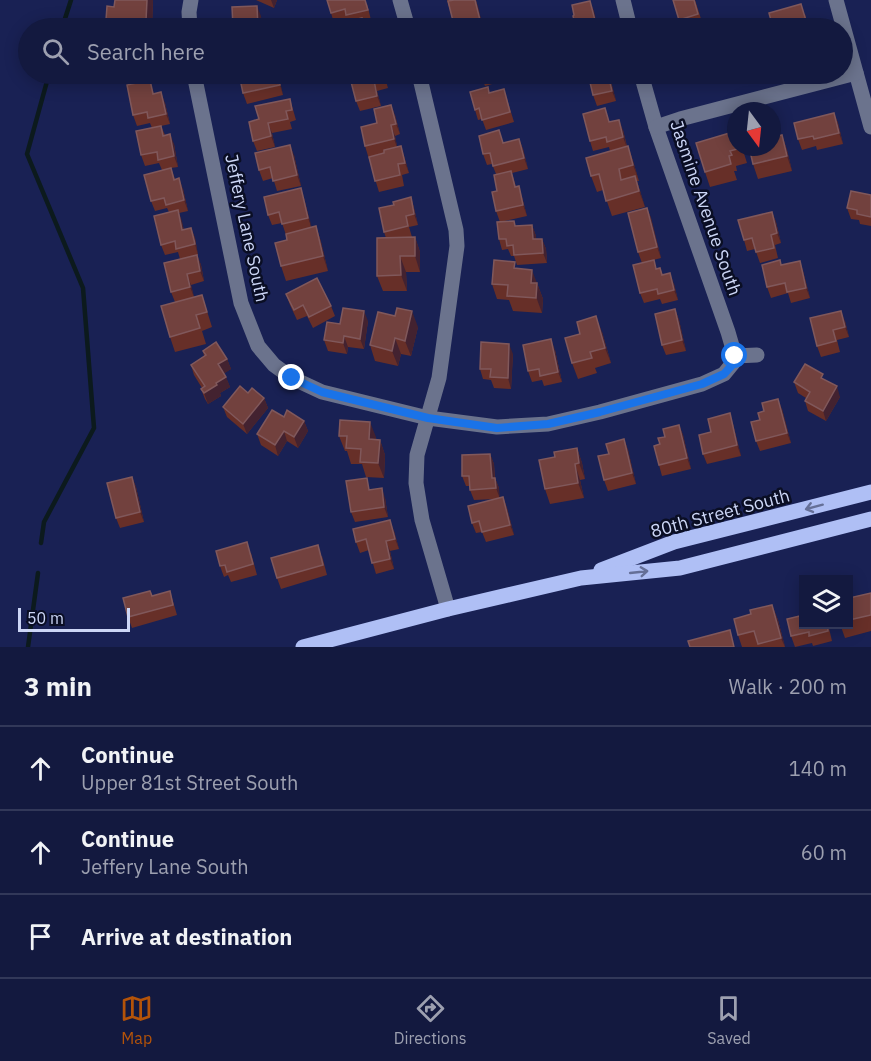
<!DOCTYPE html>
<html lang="en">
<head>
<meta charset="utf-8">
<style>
	:root { --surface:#13193f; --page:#20264a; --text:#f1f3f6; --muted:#9da0b0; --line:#323859; --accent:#b45309 }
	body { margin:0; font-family:"IBM Plex Sans",sans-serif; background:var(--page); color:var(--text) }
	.controls { position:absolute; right:18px; bottom:18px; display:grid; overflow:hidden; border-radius:0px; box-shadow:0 3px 15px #0003 }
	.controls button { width:54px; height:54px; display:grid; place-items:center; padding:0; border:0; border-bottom:2px solid var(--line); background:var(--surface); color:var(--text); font:30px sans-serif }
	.compass { position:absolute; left:727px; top:102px; width:54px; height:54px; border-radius:50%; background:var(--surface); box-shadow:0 3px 15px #0003; rotate:165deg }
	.scale { position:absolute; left:18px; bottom:15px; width:112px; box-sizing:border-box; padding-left:6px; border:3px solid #ccd6f6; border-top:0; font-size:16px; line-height:21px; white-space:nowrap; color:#ccd6f6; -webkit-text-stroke:4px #0a0e24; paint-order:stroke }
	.stop { position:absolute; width:18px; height:18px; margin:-14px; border:4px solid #1a73e8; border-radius:50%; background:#fff }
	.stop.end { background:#1a73e8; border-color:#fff; box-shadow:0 2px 6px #0008 }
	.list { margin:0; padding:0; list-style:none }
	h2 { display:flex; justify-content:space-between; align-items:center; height:78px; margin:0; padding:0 24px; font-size:26px }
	h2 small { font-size:20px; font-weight:400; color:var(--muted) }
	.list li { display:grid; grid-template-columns:39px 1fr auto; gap:18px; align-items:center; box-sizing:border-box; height:84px; padding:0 24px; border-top:2px solid var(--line) }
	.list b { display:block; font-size:22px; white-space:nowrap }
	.list p { margin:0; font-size:20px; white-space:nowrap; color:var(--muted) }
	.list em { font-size:20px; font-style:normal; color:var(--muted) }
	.icon { flex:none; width:33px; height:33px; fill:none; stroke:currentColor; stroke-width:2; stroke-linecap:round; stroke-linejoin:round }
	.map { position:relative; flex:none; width:871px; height:647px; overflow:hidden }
	.search { position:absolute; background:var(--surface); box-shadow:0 3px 15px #0003; left:18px; right:18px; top:18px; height:66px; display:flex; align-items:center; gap:15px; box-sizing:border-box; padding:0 21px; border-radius:33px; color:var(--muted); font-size:22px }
	.sheet { height:330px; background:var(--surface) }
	nav { display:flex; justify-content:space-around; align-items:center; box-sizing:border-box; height:84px; border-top:2px solid var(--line); background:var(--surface); font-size:16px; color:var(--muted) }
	nav a { display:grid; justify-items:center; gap:3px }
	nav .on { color:var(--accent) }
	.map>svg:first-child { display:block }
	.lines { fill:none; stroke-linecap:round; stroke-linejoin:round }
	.stream { stroke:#0c1a1d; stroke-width:4.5 }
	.minor { stroke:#6b738d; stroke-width:15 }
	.major { stroke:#afbff5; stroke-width:15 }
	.wall { fill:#672f28 }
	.shaded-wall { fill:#432230 }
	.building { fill:#72413e; stroke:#80585b; stroke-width:1.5 }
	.oneway { stroke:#656f97 }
	.route { stroke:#1a73e8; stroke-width:8 }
	.labels { text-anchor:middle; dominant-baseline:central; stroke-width:5; stroke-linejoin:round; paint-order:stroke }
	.street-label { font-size:18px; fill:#ccd6f6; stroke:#0a0e24 }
</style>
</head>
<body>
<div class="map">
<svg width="871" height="647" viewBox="0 0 871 647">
	<rect width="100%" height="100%" fill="#192154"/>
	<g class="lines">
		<g class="stream">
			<polyline points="62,28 71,0"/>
			<polyline points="41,543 44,522 94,428 83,288 27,154 49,74"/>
			<polyline points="28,647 38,573"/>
		</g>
		<g class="minor">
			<polyline points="400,0 408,28"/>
			<polyline points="623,0 630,28"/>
			<polyline points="836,0 871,127"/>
			<polyline points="190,28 189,12 191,0"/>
			<polyline points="194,74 241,303 258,346 274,365 292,378 322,392 428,418 497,427 548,424 600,412 702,384 724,374 733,363 735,356"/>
			<polyline points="419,74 456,230 457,246 439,378 417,455 416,483 422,520 448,609"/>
			<polyline points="641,74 656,127 728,332 735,356"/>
			<polyline points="656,127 680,119 856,73"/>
			<polyline points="735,356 757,355"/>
		</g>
		<g class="major">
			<polyline points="601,570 674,542 871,492"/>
			<polyline points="303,647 448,609 581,578 680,568 871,519"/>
		</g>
	</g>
	<g class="wall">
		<polygon points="153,0 152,28 109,28 106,20 114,7"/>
		<polygon points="256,0 277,0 274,8"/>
		<polygon points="447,0 476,0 483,28 455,28"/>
		<polygon points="673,0 695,0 702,22 711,20 714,28 680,28 681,27"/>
		<polygon points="367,4 371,20 363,22 365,28 349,22 348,20 334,23 331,13"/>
		<polygon points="805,14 809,28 773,28"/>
		<polygon points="125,74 160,74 161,80 150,82 154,94 165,103 170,124 161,126 165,135 174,144 178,167 171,168 175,179 183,189 188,211 179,213 184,230 191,228 195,238 198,255 197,255 201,265 204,281 191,285 194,297 202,295 212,327 202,331 206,344 175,352 170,337 175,302 171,292 180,259 178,252 165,255 161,245 169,212 167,208 155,211 151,201 162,170 159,163 145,166 141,155 152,128 150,123 137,126 133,115 143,81 142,77 128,81"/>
		<polygon points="278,74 283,95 247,104 243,93"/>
		<polygon points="351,74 384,74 388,88 377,91 381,106 360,111 356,101"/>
		<polygon points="476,74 513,74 514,78 485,86 482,78 478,79"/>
		<polygon points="609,74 616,101 597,106 593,95"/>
		<polygon points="694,74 719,74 696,80"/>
		<polygon points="488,87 490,93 504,89 514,122 486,130 482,119 478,120 475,110"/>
		<polygon points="290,99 296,120 290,122 292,129 272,133 275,147 257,151 253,141 259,119"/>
		<polygon points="834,113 838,123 843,144 817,150 816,146 802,150 798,139"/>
		<polygon points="395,115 400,134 395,136 397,147 404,156 409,173 402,175 404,186 379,192 365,146 377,123"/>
		<polygon points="610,122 623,130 627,146 628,146 633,161 639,181 637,181 645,207 612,216 603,190 597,192 591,176 610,151 609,147 593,151 590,141"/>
		<polygon points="772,135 773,137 782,135 787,150 792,171 758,179 753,164 772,147"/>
		<polygon points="519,139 523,149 528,169 512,173 516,187 522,197 527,216 500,222 496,211 497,191 496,174 492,164 487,165 483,154 504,143"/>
		<polygon points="736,147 742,147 747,163 736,166 737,171 734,171 737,180 710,187 705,172"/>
		<polygon points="294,155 301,186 277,191 273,178 263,181 259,170"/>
		<polygon points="871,195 871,226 860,224 859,220 851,219 847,208"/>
		<polygon points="411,197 414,208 418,225 409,227 412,237 409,237 415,237 420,252 420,272 406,272 407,291 383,291 377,276 386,238 384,232 394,205"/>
		<polygon points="304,198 311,227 316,226 321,242 328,271 286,281 281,266 287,240 286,235 282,223 272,225 268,215"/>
		<polygon points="647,208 651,218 661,258 642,263 638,252"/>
		<polygon points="772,212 776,222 781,243 775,245 778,258 760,263 755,249 747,251 744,240"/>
		<polygon points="532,225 536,236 536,239 542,239 546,249 547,263 517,265 514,256 511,256 508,249 502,250 499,239 516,226"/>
		<polygon points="800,261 803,271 810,298 791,303 788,293 771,298 767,287 781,265"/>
		<polygon points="660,268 663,275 674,284 678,300 662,304 660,299 644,303 640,293 657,269"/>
		<polygon points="518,269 537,283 543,299 542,313 513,311 509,300 497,299 492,284"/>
		<polygon points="286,294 331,306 335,316 313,328 307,316 297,320 290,305"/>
		<polygon points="675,309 679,320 686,351 666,355 662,345"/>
		<polygon points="810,318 845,321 849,337 837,340 840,352 821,357 817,346"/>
		<polygon points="368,321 364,349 348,347 347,354 328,351 324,340 340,324"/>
		<polygon points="418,327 411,356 401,354 398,366 375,361 370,345"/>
		<polygon points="602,332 611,363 595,368 597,373 578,379 572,363"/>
		<polygon points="555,350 562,382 544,386 542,380 532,382 528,371"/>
		<polygon points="203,351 227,359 231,369 224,373 230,387 220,393 221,396 208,404 205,399 201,389 202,388 194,375 191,365 204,356"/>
		<polygon points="513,354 511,389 494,388 491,380 483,379 480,369"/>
		<polygon points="825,380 840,397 826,421 808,411 805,401 806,398 798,393 794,382"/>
		<polygon points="248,393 264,398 268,408 247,434 227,417 223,407"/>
		<polygon points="782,409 791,443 760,451 756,441 760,420"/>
		<polygon points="284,417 304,421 308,431 298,448 287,441 278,456 261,445 257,434"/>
		<polygon points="733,424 741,456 707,464 703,454 711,432"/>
		<polygon points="679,425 683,435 691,469 662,476 659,465 660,444 665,437"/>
		<polygon points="339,436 376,437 376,440 380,440 385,455 384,478 366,477 362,464 351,464 347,451 345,451"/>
		<polygon points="624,439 628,450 636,484 608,491 604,480 609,454"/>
		<polygon points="577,448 582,463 585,479 580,480 584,498 550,504 545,489 555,457"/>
		<polygon points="490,454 494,464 495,478 499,488 499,498 503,497 507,508 514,535 486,542 482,532 476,533 472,523 496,499 474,500 470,490 470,486 466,486 462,476"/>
		<polygon points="132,477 136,487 144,522 120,528 116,518"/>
		<polygon points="371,490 385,498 388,517 355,522 351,512"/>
		<polygon points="394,531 399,549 390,551 394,569 376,574 369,550 360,553 356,542"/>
		<polygon points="251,553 257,575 231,582 228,575 224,577 220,566"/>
		<polygon points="322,556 327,575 281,589 277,578"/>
		<polygon points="170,591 177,615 132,628 128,617 152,596"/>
		<polygon points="871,593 871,631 845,638 840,624 849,624 849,598"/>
		<polygon points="772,605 778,620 785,647 742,647 738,635 751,614"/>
		<polygon points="828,624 832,641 813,646 812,643 795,647 791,636"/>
	</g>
	<g class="shaded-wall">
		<polygon points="147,0 153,0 152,28 149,28 146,21"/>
		<polygon points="271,0 277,0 274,8"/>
		<polygon points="475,0 478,6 483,28 482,28"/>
		<polygon points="590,1 594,11 598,28 597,28"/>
		<polygon points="257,6 261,16 262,28 258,28"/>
		<polygon points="277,74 278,74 283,95 280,85"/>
		<polygon points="608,74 609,74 616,101 612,91"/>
		<polygon points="374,80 377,91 381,106 377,96"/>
		<polygon points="161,92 165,103 170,124 166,114"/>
		<polygon points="391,105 395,115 400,134 396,124"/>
		<polygon points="834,113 838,123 843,144 839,133"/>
		<polygon points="619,120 623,130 627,148 623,137"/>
		<polygon points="268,123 272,133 275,147 271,136"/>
		<polygon points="391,125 395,136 398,150 394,139"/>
		<polygon points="170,134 174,144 178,167 174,156"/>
		<polygon points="782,135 787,150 792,171 787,156"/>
		<polygon points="519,139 523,149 528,169 524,158"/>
		<polygon points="290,145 294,155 301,186 297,175"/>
		<polygon points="401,146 404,156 409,173 405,163"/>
		<polygon points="628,146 633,161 639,181 633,165"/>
		<polygon points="635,176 640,191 645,207 639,191"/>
		<polygon points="179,178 183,189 188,211 184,200"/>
		<polygon points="519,186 522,197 527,216 523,205"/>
		<polygon points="301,188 304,198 312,228 308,218"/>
		<polygon points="411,197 414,208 418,225 414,214"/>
		<polygon points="647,208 651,218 661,258 657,247"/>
		<polygon points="178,210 182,221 186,240 182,230"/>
		<polygon points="772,212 776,222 781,243 777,233"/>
		<polygon points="532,225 536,236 537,250 533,239"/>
		<polygon points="316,226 321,242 328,271 323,256"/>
		<polygon points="191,228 195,238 198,255 195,244"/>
		<polygon points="415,237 420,252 420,272 415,256"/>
		<polygon points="542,239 546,249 547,263 543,253"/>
		<polygon points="197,255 201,265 204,281 200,271"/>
		<polygon points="400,256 406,272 407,291 401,275"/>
		<polygon points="800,261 803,271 810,298 806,288"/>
		<polygon points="532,270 543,299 542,313 531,283"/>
		<polygon points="670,273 674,284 678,300 674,290"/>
		<polygon points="187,274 191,285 194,297 190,287"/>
		<polygon points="675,309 679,320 686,351 682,340"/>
		<polygon points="364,311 368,321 364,349 360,339"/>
		<polygon points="412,311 418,327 411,356 405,341"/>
		<polygon points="841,311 845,321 849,337 845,327"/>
		<polygon points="596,316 602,332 611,363 605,348"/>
		<polygon points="344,336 348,347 347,354 343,343"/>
		<polygon points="395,338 401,354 398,366 392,351"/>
		<polygon points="551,339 555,350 562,382 558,372"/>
		<polygon points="509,344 513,354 511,389 508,378"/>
		<polygon points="227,359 231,369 222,375 218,364"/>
		<polygon points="226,377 230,387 220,393 221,396 208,404 204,393 216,383"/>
		<polygon points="837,386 840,397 826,421 823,411"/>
		<polygon points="264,398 268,408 247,434 243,424"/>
		<polygon points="778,399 782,409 791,443 787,433"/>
		<polygon points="730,413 733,424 741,456 737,445"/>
		<polygon points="304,421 308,431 298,448 294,437"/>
		<polygon points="370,422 376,437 375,455 369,439"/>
		<polygon points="679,425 683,435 691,469 687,458"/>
		<polygon points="284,431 287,441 278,456 275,445"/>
		<polygon points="624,439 628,450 636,484 632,473"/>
		<polygon points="380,440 385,455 384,478 378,463"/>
		<polygon points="577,448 582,463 585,479 579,463"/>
		<polygon points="490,454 494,464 495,488 492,478"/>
		<polygon points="575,464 580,480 584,498 578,483"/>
		<polygon points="132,477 136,487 144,522 140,512"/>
		<polygon points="495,478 499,488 500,499 496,488"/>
		<polygon points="382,488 385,498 388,517 384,507"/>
		<polygon points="503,497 507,508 514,535 510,525"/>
		<polygon points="390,520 394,531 399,549 395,539"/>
		<polygon points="386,541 390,551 394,569 390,559"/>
		<polygon points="772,605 778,620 785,647 781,638"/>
	</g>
	<g class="building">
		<polygon points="115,0 147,0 146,21 106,20 107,6 114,7"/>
		<polygon points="327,0 365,0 368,10 346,15 345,9 331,13"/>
		<polygon points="454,0 475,0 482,28 461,28 459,19 453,21 448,1"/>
		<polygon points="673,0 694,0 698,14 679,20"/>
		<polygon points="590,1 597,28 576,28 573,16 574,15 572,5"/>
		<polygon points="801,4 807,24 799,27 799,28 773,28 769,13"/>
		<polygon points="257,6 258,28 238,28 238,26 233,27 232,7"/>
		<polygon points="362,18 364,28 347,28 345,22"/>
		<polygon points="711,20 714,28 680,28 680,27 701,21 702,22"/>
		<polygon points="247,74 277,74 280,85 243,93 240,79 247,77"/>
		<polygon points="349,74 383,74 384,78 374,80 377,96 356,101"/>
		<polygon points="588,74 608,74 612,91 593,95"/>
		<polygon points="150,80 153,94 161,92 166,114 148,118 147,112 133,115 127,85"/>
		<polygon points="488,87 489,93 504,89 510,112 482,120 479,108 475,110 470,92"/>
		<polygon points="290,99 292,110 286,111 288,119 268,123 271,136 253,141 249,122 259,119 255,106"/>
		<polygon points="391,105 396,124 391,125 394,139 365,146 361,127 377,123 374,109"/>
		<polygon points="605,108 609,122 619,120 623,137 607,142 606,137 590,141 583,114"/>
		<polygon points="834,113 839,133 814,139 813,136 798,139 794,123"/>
		<polygon points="161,126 163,136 170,134 174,156 158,160 157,152 141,155 136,131"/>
		<polygon points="499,130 503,143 519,139 524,158 493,166 490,153 483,154 479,136"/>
		<polygon points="736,131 736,147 741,147 741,148 730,151 732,155 729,156 731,164 705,172 696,143"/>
		<polygon points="782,135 787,156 753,164 749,147 772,147 772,137"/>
		<polygon points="290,145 297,175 273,181 270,167 259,170 255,153"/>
		<polygon points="401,146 405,163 398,164 400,175 375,181 369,157 384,153 384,150"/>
		<polygon points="628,146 633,165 619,169 621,180 635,176 639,191 606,201 599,174 591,176 586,158"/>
		<polygon points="171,168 174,180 179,178 184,200 166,205 164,198 151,201 144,175"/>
		<polygon points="511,171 515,187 519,186 523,205 496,211 492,192 497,191 494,175"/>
		<polygon points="301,188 308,218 282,224 279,212 268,215 264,197"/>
		<polygon points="851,191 871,195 871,217 857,214 857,210 847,208"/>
		<polygon points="411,197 414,214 406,216 408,226 384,232 379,208 394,205 393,202"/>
		<polygon points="647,208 657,247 638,252 628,213"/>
		<polygon points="178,210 182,230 191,228 195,244 176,249 175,241 161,245 154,216"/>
		<polygon points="772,212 777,233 771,235 774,248 756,252 752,238 744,240 738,220"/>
		<polygon points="514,221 515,226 532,225 533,239 542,239 543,253 514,255 513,245 507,246 506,239 499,239 497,222"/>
		<polygon points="316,226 323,256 281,266 275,243 287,240 286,234"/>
		<polygon points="415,237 415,256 400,256 401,275 377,276 377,238"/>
		<polygon points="197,255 200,271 187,274 190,287 171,292 164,263"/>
		<polygon points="494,260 515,262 514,268 532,270 531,283 537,283 536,298 507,296 508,285 492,284"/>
		<polygon points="654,260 656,269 660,268 662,275 670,273 674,290 658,294 657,289 640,293 633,265"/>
		<polygon points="780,260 781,265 800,261 806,288 787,292 785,283 767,287 762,265"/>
		<polygon points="317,278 331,306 309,317 303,305 294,310 286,294"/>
		<polygon points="202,295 207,312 196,315 200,328 170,337 161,306"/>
		<polygon points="343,308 364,311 360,339 344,336 343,343 324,340 327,322 340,324"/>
		<polygon points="397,308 412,311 405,341 395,338 392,351 370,345 378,312 395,316"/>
		<polygon points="675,309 682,340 662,345 655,314"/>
		<polygon points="841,311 845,327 833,330 836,341 817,346 810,318"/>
		<polygon points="596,316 605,348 590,352 592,358 572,363 565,338 580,334 577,322"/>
		<polygon points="551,339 558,372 540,376 539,369 528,371 523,345"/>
		<polygon points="216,342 227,359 218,364 226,377 216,383 217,385 204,393 201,389 205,386 191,365 206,355 203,351"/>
		<polygon points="481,342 509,344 508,378 490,377 491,369 480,369"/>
		<polygon points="805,364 823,374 821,378 837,386 823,411 805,401 810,392 794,382"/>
		<polygon points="240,386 248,393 252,388 264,398 243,424 223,407"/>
		<polygon points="778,399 787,433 756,441 751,422 760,420 758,413 764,411 762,403"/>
		<polygon points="272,410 284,417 287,410 304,421 294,437 284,431 275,445 257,434"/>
		<polygon points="730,413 737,445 703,454 699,435 711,432 708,419"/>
		<polygon points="340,420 370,422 369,439 380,440 378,463 360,462 361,449 346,448 347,436 339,436"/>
		<polygon points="679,425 687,458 659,465 654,446 660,444 658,438 665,437 663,429"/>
		<polygon points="624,439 632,473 604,480 598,456 609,454 606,444"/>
		<polygon points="577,448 579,463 575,464 578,483 545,489 539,460 555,457 554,452"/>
		<polygon points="490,454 492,478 495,478 496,488 470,490 469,476 462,476 462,455"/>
		<polygon points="132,477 140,512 116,518 107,483"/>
		<polygon points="367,478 369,490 382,488 384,507 351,512 346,481"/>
		<polygon points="503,497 510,525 482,532 479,521 472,523 468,506"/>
		<polygon points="390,520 395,539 386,541 390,559 372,563 366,539 356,542 353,529"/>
		<polygon points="247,542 253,564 227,572 225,565 220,566 216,551"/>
		<polygon points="318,545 323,565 277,578 271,558"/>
		<polygon points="150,591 152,596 170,591 173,605 128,617 123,598"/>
		<polygon points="871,593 871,615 849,620 849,598"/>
		<polygon points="772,605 781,638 758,644 754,631 738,635 734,619 751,614 750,610"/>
		<polygon points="804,615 804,624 827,624 828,631 809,636 809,632 791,636 787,619"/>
		<polygon points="730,630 734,647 690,647 688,641"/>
	</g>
	<defs><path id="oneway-shaft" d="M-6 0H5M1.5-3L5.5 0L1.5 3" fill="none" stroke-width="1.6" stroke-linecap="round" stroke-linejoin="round" transform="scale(1.5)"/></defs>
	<g class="oneway">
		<use href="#oneway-shaft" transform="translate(814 507) rotate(165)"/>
		<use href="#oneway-shaft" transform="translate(639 572) rotate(-6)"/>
	</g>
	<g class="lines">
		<polyline class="route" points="292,378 322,392 428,418 497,428 548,424 600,412 702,384 724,374 734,363 735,356"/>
	</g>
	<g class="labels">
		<g class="street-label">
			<text transform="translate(706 208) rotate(71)">Jasmine Avenue South</text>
			<text transform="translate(247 228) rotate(78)">Jeffery Lane South</text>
			<text transform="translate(720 513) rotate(-15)">80th Street South</text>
		</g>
	</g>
</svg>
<div class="controls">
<button><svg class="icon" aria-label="layers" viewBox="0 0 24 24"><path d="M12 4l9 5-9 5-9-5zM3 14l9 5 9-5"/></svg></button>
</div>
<svg class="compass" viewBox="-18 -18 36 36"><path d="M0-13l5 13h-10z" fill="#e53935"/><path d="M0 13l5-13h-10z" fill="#9da0b0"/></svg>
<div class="scale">50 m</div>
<div class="stop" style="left:735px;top:356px"></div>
<div class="stop end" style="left:292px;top:378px"></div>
<div class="search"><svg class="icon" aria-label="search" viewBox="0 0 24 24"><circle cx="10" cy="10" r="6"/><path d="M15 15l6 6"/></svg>Search here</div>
</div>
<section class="sheet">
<h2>3 min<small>Walk · 200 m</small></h2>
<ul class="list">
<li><svg class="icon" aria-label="ahead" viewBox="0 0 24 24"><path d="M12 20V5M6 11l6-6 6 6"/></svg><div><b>Continue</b><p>Upper 81st Street South</p></div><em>140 m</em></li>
<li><svg class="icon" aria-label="ahead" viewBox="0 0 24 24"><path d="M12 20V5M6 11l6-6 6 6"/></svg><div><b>Continue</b><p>Jeffery Lane South</p></div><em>60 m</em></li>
<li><svg class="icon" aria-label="arrive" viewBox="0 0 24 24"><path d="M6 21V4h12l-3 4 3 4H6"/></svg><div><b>Arrive at destination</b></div></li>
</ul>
</section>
<nav>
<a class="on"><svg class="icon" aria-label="map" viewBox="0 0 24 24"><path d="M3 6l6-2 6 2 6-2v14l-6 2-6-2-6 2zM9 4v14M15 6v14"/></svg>Map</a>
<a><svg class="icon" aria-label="directions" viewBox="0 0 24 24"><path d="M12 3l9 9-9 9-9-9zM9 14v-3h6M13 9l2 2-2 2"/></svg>Directions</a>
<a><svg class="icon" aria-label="saved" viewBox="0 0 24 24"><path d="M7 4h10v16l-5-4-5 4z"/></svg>Saved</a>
</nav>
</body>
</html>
